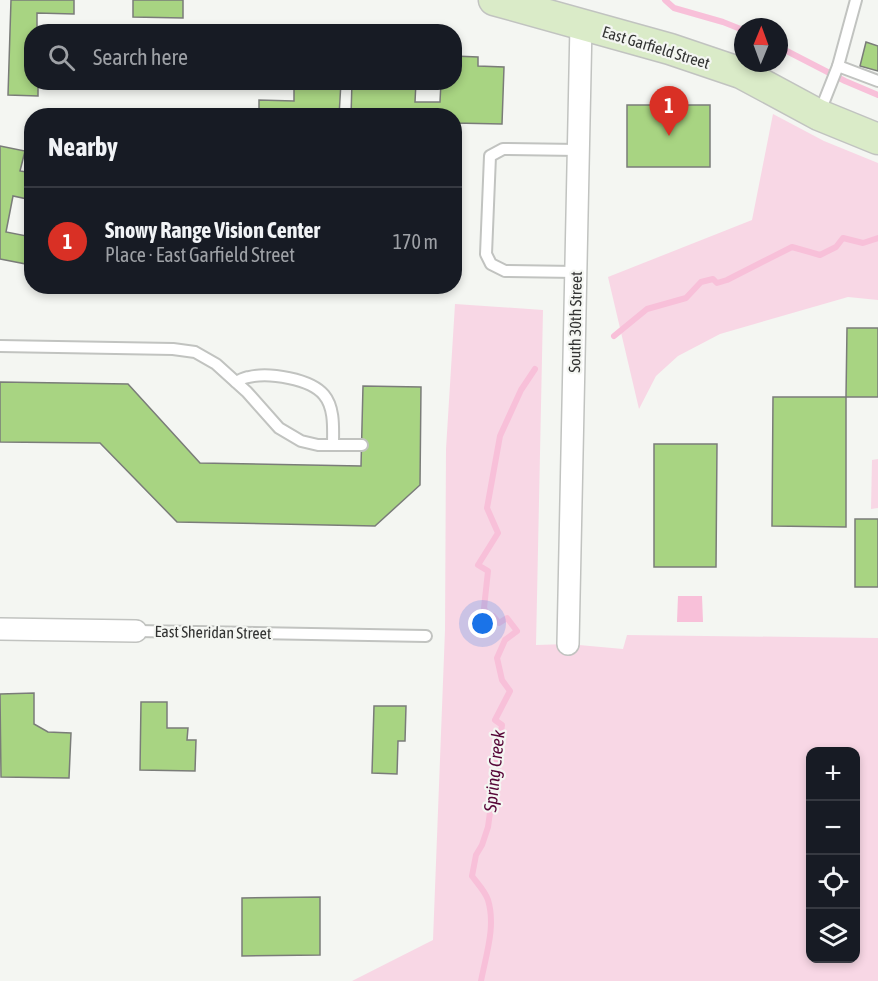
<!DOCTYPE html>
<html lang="en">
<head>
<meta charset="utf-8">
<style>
	:root { --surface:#171b24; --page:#20242c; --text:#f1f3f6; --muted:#9ea1a6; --line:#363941; --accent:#d93025 }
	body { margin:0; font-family:"Asap Condensed",sans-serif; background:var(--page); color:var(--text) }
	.controls { position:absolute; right:18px; bottom:18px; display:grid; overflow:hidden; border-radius:12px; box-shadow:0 3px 9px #0003 }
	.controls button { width:54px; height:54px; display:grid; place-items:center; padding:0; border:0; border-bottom:2px solid var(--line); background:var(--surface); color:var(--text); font:30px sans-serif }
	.compass { position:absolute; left:734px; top:18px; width:54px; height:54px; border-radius:50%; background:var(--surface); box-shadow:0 3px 9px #0003; rotate:1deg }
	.you { position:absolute; left:483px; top:624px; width:21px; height:21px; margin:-15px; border:4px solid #fff; border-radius:50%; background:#1a73e8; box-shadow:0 0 0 9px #1a73e833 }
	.badge { display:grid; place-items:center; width:39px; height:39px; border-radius:50%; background:var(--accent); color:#fff; font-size:20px; font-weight:700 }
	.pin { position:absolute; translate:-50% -50px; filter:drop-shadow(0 2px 3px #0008) }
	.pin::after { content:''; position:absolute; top:32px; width:21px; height:18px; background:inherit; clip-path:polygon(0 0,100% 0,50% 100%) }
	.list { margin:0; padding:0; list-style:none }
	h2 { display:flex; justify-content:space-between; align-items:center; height:78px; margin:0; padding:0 24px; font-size:26px }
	h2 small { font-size:20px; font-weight:400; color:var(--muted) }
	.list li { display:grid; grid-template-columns:39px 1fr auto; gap:18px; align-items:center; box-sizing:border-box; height:108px; padding:0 24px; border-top:2px solid var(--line) }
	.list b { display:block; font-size:22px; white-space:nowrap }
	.list p { margin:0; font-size:20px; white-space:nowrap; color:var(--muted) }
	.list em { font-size:20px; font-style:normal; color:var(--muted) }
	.icon { flex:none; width:33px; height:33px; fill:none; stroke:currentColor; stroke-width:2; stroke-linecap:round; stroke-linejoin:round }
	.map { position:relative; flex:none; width:878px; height:981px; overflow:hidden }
	.search { position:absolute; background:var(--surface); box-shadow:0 3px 9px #0003; left:24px; top:24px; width:438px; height:66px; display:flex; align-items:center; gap:15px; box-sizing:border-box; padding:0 21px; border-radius:24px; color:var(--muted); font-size:22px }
	.panel { position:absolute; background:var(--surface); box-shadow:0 3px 9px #0003; left:24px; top:108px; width:438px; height:186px; border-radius:24px }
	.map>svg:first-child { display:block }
	.green { fill:#f8d7e5; fill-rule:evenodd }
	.water { fill:#f8c0d9 }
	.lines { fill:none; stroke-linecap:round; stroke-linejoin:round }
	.stream { stroke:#f8c0d9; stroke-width:6 }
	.building { fill:#a8d482; stroke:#7a7c79; stroke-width:1.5 }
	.lane-casing { stroke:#c1c3c0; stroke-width:14 }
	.street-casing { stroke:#c1c3c0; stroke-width:24 }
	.secondary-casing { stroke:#c1c3c0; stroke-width:33 }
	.lane { stroke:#fff; stroke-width:10 }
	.street { stroke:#fff; stroke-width:21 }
	.secondary { stroke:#daebc8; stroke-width:30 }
	.labels { text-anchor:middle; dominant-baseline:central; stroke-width:4.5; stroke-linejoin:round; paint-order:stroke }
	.street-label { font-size:16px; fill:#333433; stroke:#f4f6f2 }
	.water-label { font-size:18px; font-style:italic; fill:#560637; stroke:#f4f6f2 }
</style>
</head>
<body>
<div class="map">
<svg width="878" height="981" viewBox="0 0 878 981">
	<rect width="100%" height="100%" fill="#f4f6f2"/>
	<g class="green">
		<polygon points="773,114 824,141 878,163 878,300 848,297 720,334 678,356 656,376 639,409 608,277 752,220"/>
		<path d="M455 304 543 310 536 645 568 644 623 649 627 635 878 638V981H352L433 940 445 630 446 449ZM810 752H856V958H810Z"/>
		<polygon points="878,459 878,508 871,509 872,460"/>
	</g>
	<polygon class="water" points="678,596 702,596 703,622 677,622"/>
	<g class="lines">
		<g class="stream">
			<polyline points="665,0 674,8 723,22 743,30"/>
			<polyline points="779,47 845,81 878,95"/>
			<polyline points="614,336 647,309 686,298 701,282 713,279 717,283 727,280 792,247 820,255 836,247 843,238 863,243 878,238"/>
			<path d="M481 981C486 955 496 926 488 900 485 891 477 883 472 876L476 855 482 845 488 827 502 725 495 720 510 691 502 680 497 658 505 640 517 631 507 618 499 623 493 616 489 619 484 608 488 571 478 565 498 533 487 508 500 436 521 390 535 369"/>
		</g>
	</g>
	<g class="building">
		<polygon points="11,0 74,0 74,14 37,13 37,32 32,32 32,82 38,82 38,96 8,95"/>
		<polygon points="133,0 183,0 183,18 133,17"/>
		<polygon points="260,29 341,32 260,32"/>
		<polygon points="866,42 878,46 878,71 860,66"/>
		<polygon points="454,56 478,57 478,66 504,67 502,124 454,123 454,116 351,116 352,82 416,82 415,102 440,102 441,82 454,82"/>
		<polygon points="294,82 341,82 339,116 259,116 259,100 294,101"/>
		<rect x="627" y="105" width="83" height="62"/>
		<polygon points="0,146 25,151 20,171 32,173 32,200 13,196 6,232 32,237 31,265 0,259"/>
		<polygon points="280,286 334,286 334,288"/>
		<polygon points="387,286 422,286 421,293 387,292"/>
		<polygon points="847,328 878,328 878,397 846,397"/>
		<polygon points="0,382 128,384 200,463 361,466 363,386 421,387 420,485 375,526 177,522 100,443 0,442"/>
		<polygon points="773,397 846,397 846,527 772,526"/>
		<polygon points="654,444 717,444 716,567 654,567"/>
		<rect x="855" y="519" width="23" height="68"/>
		<polygon points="34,693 34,724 48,732 71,733 69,778 1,777 0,694"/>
		<polygon points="141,702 167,702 167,728 188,728 187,740 196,740 195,771 140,770"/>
		<polygon points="374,706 406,706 405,741 398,741 397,774 372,773"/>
		<polygon points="320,897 320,955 242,956 242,898"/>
	</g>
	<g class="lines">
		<g class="lane-casing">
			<g id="lane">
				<polyline points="838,66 878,81"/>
				<polyline points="819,114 838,66 856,0"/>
				<polyline points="576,272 505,271 491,264 486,254 490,156 503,149 578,150"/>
				<polyline points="0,346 173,349 195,352 216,364 247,392 279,428 301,441 318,445 362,445"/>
				<path d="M236 382C240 380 245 377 249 377 269 372 311 379 324 395 335 408 333 430 333 445"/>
				<polyline points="136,631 426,636"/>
			</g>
		</g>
		<g class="street-casing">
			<g id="street">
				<polyline points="0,629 136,631"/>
				<polyline points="568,644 581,25"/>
			</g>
		</g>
		<g class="secondary-casing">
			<polyline id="secondary" points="494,0 670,49 741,73 819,115 878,139"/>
		</g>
		<use href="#lane" class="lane"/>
		<use href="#street" class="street"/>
		<use href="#secondary" class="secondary"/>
	</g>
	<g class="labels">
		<g class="street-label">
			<text transform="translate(656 47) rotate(17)">East Garfield Street</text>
			<text transform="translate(575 322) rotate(-89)">South 30th Street</text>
			<text transform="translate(213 632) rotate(1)">East Sheridan Street</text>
		</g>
		<g class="water-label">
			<text transform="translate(494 771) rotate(-84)">Spring Creek</text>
		</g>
	</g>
</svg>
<div class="controls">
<button>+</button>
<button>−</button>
<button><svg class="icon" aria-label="locate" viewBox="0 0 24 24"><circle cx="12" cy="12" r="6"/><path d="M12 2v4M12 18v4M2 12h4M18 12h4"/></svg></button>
<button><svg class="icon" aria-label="layers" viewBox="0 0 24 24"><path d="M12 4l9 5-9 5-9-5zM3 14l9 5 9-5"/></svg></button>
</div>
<svg class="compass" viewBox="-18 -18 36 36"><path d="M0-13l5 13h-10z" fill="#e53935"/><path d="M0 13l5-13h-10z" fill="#9ea1a6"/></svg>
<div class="you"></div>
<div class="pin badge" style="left:669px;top:136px">1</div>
<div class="search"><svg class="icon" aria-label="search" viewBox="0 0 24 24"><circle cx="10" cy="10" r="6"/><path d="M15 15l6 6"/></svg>Search here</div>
<section class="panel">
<h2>Nearby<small></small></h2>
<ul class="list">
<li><span class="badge">1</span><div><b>Snowy Range Vision Center</b><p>Place · East Garfield Street</p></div><em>170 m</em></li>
</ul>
</section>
</div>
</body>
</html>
